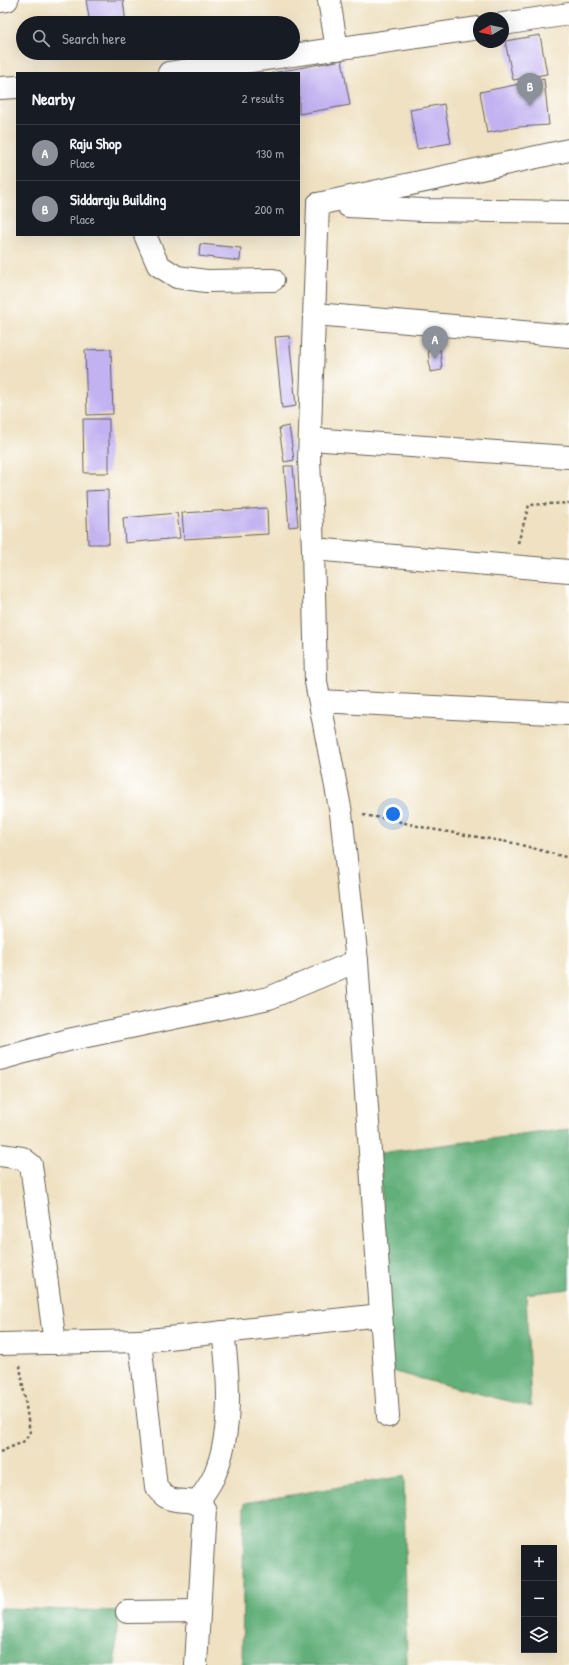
<!DOCTYPE html>
<html lang="en">
<head>
<meta charset="utf-8">
<style>
	:root { --surface:#171b24; --page:#242831; --text:#f1f3f6; --muted:#9ea1a6; --line:#363941; --accent:#8c9099 }
	body { margin:0; font-family:"Patrick Hand",sans-serif; background:var(--page); color:var(--text) }
	.controls { position:absolute; right:12px; bottom:12px; display:grid; overflow:hidden; border-radius:0px; box-shadow:0 4px 16px #0002 }
	.controls button { width:36px; height:36px; display:grid; place-items:center; padding:0; border:0; border-bottom:1px solid var(--line); background:var(--surface); color:var(--text); font:20px sans-serif }
	.compass { position:absolute; left:473px; top:12px; width:36px; height:36px; border-radius:50%; background:var(--surface); box-shadow:0 4px 16px #0002; rotate:261deg }
	.you { position:absolute; left:393px; top:814px; width:14px; height:14px; margin:-10px; border:3px solid #fff; border-radius:50%; background:#1a73e8; box-shadow:0 0 0 6px #1a73e833 }
	.badge { display:grid; place-items:center; width:26px; height:26px; border-radius:50%; background:var(--accent); color:#fff; font-size:13px; font-weight:700 }
	.pin { position:absolute; translate:-50% -33px; filter:drop-shadow(0 1px 2px #0008) }
	.pin::after { content:''; position:absolute; top:21px; width:14px; height:12px; background:inherit; clip-path:polygon(0 0,100% 0,50% 100%) }
	.list { margin:0; padding:0; list-style:none }
	h2 { display:flex; justify-content:space-between; align-items:center; height:52px; margin:0; padding:0 16px; font-size:17px }
	h2 small { font-size:13px; font-weight:400; color:var(--muted) }
	.list li { display:grid; grid-template-columns:26px 1fr auto; gap:12px; align-items:center; box-sizing:border-box; height:56px; padding:0 16px; border-top:1px solid var(--line) }
	.list b { display:block; font-size:15px; white-space:nowrap }
	.list p { margin:0; font-size:13px; white-space:nowrap; color:var(--muted) }
	.list em { font-size:13px; font-style:normal; color:var(--muted) }
	.icon { flex:none; width:22px; height:22px; fill:none; stroke:currentColor; stroke-width:2; stroke-linecap:round; stroke-linejoin:round }
	.map { position:relative; flex:none; width:569px; height:1665px; overflow:hidden }
	.search { position:absolute; background:var(--surface); box-shadow:0 4px 16px #0002; left:16px; top:16px; width:284px; height:44px; display:flex; align-items:center; gap:10px; box-sizing:border-box; padding:0 14px; border-radius:22px; color:var(--muted); font-size:15px }
	.panel { position:absolute; background:var(--surface); box-shadow:0 4px 16px #0002; left:16px; top:72px; width:284px; height:164px; border-radius:0px }
	.map>svg:first-child { display:block }
	.forest { fill:#62af79; stroke:#3f664a }
	.building { fill:#c2b2f1 }
	.lines { fill:none; stroke-linecap:round; stroke-linejoin:round }
	.minor-casing { stroke:#666156; stroke-width:24 }
	.path { stroke:#666156; stroke-width:2.5; stroke-dasharray:3 3; stroke-linecap:butt }
	.minor { stroke:#fff; stroke-width:22 }
</style>
</head>
<body>
<div class="map">
<svg width="569" height="1665" viewBox="0 0 569 1665">
	<rect width="100%" height="100%" fill="#fff"/>
	<filter id="ink" filterUnits="userSpaceOnUse"><feTurbulence type="fractalNoise" baseFrequency=".025" numOctaves="2"/><feDisplacementMap in="SourceGraphic" scale="8" xChannelSelector="R" yChannelSelector="G"/><feConvolveMatrix kernelMatrix="1 2 1 2 8 2 1 2 1" color-interpolation-filters="sRGB"/></filter>
	<filter id="wash" filterUnits="userSpaceOnUse"><feTurbulence type="fractalNoise" baseFrequency=".012" numOctaves="4" result="noise"/><feDisplacementMap in="SourceGraphic" scale="16" xChannelSelector="R" yChannelSelector="G"/><feGaussianBlur stdDeviation="0.9" result="paint"/><feColorMatrix in="noise" values="0 0 0 0 0 0 0 0 0 0 0 0 0 0 0 0 0 1.4 0 .05"/><feComposite in="paint" operator="in"/></filter>
	<g filter="url(#wash)">
		<rect width="100%" height="100%" fill="#efe1c1"/>
		<g class="forest">
			<polygon points="569,1129 569,1289 526,1294 531,1407 391,1371 379,1153"/>
			<polygon points="404,1476 407,1665 242,1665 244,1503"/>
			<polygon points="0,1608 118,1611 115,1665 0,1665"/>
		</g>
		<g id="blocks">
			<g class="building">
				<polygon points="86,0 123,0 126,23 90,23"/>
				<polygon points="540,35 547,74 513,80 505,41"/>
				<polygon points="342,60 350,105 299,114 299,73 272,73"/>
				<polygon points="544,79 549,125 518,127 487,133 480,92"/>
				<polygon points="444,104 451,143 417,149 410,110"/>
				<polygon points="200,244 241,248 240,261 199,256"/>
				<polygon points="289,336 296,406 282,408 275,337"/>
				<polygon points="440,348 442,370 430,372 428,349"/>
				<polygon points="111,349 113,414 87,415 85,350"/>
				<polygon points="83,419 109,419 109,473 84,473"/>
				<polygon points="289,426 294,460 284,462 279,428"/>
				<polygon points="284,466 293,466 298,526 289,527"/>
				<polygon points="108,490 109,544 88,544 86,491"/>
				<polygon points="267,508 268,534 184,539 182,513"/>
				<polygon points="177,513 180,538 125,543 123,518"/>
			</g>
		</g>
	</g>
	<g filter="url(#ink)">
		<use href="#blocks" fill-opacity="0" stroke="#666156" stroke-width="1"/>
		<g class="lines">
			<g class="minor-casing">
				<g id="minor">
					<polyline points="329,0 337,49"/>
					<polyline points="0,1 7,0"/>
					<polyline points="503,24 569,14"/>
					<polyline points="169,73 479,28"/>
					<polyline points="0,88 17,87"/>
					<polyline points="318,204 569,150"/>
					<polyline points="348,206 423,210 569,212"/>
					<polyline points="145,235 158,265 177,277 206,281 273,280"/>
					<polyline points="315,314 569,336"/>
					<polyline points="310,439 569,457"/>
					<polyline points="313,549 569,571"/>
					<polyline points="320,701 569,714"/>
					<polyline points="357,961 388,1416"/>
					<polyline points="0,1059 68,1040 269,998 357,961 341,813 316,682 313,549 309,459 318,204"/>
					<polyline points="0,1155 22,1158 31,1165 55,1343"/>
					<polyline points="0,1344 140,1341"/>
					<path d="M198 1502C203 1494 210 1485 214 1476 233 1432 229 1378 223 1332"/>
					<polyline points="127,1612 199,1611"/>
					<path d="M196 1665 205 1509C190 1496 182 1504 168 1498 163 1496 160 1492 156 1487L140 1341 381 1315"/>
				</g>
			</g>
			<g class="path">
				<polyline points="518,543 529,505 569,503"/>
				<polyline points="363,815 388,819 430,829 514,843 569,858"/>
				<polyline points="0,1452 23,1442 30,1433 20,1366"/>
			</g>
			<use href="#minor" class="minor"/>
		</g>
	</g>
</svg>
<div class="controls">
<button>+</button>
<button>−</button>
<button><svg class="icon" aria-label="layers" viewBox="0 0 24 24"><path d="M12 4l9 5-9 5-9-5zM3 14l9 5 9-5"/></svg></button>
</div>
<svg class="compass" viewBox="-18 -18 36 36"><path d="M0-13l5 13h-10z" fill="#e53935"/><path d="M0 13l5-13h-10z" fill="#9ea1a6"/></svg>
<div class="you"></div>
<div class="pin badge" style="left:435px;top:359px">A</div>
<div class="pin badge" style="left:530px;top:106px">B</div>
<div class="search"><svg class="icon" aria-label="search" viewBox="0 0 24 24"><circle cx="10" cy="10" r="6"/><path d="M15 15l6 6"/></svg>Search here</div>
<section class="panel">
<h2>Nearby<small>2 results</small></h2>
<ul class="list">
<li><span class="badge">A</span><div><b>Raju Shop</b><p>Place</p></div><em>130 m</em></li>
<li><span class="badge">B</span><div><b>Siddaraju Building</b><p>Place</p></div><em>200 m</em></li>
</ul>
</section>
</div>
</body>
</html>
